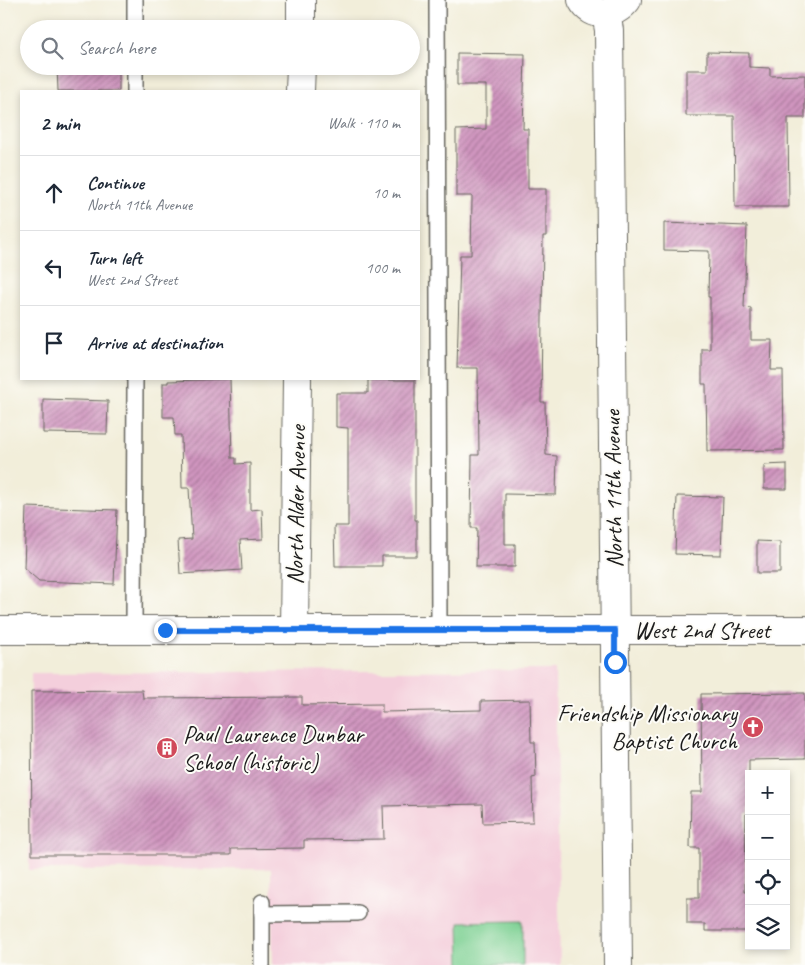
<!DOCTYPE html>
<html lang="en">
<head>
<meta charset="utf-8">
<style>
	:root { --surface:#fff; --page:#f2f2f3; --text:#1f2937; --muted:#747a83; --line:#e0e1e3 }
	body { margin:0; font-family:Caveat,sans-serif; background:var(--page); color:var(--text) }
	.controls { position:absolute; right:15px; bottom:15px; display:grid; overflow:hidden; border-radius:0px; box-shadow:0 2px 8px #0003 }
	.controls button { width:45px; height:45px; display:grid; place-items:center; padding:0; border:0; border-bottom:1px solid var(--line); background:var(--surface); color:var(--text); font:25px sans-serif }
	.stop { position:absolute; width:15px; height:15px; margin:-11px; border:4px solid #1a73e8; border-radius:50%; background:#fff }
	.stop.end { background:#1a73e8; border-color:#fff; box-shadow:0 1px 5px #0008 }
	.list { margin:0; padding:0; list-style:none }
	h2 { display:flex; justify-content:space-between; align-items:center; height:65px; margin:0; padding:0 20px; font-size:21px }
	h2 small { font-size:16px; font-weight:400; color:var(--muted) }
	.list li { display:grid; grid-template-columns:32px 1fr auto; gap:15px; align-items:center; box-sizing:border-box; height:75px; padding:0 20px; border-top:1px solid var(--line) }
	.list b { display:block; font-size:19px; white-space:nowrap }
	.list p { margin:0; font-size:16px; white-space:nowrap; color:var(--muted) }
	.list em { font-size:16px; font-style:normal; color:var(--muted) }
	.icon { flex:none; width:28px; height:28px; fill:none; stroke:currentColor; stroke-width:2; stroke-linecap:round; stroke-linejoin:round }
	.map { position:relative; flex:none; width:805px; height:965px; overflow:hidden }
	.search { position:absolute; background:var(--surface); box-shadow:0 2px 8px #0003; left:20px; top:20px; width:400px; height:55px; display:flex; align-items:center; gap:12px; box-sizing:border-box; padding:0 18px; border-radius:28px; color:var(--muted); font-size:19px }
	.panel { position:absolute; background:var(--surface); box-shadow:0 2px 8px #0003; left:20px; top:90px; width:400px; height:290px; border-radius:0px }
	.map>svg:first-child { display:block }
	.built { fill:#f4cfdc }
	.green { fill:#7dd093; stroke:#4c7658 }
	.building { fill:url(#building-hatch) }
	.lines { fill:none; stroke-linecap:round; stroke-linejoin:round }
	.service-casing { stroke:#67665e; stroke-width:18 }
	.minor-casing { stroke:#67665e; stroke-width:30 }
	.service { stroke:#fff; stroke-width:15 }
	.minor { stroke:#fff; stroke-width:28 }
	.route { stroke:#1a73e8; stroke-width:6 }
	.labels { text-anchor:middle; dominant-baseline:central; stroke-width:4; stroke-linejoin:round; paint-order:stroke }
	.street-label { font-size:24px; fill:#1c1c1c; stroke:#fdfcf7 }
	.poi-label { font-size:24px; fill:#1c1c1c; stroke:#fdfcf7; text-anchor:end }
</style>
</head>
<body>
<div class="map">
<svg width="805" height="965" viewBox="0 0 805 965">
	<defs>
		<pattern id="building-hatch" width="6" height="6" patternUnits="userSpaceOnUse" patternTransform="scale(1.25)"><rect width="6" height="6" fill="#d095bf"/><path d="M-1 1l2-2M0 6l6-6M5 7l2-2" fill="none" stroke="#a8799a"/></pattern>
	</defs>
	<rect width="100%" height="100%" fill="#fdfcf7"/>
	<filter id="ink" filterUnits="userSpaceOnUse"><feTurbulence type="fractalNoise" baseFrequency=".02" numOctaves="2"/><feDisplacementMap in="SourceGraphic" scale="10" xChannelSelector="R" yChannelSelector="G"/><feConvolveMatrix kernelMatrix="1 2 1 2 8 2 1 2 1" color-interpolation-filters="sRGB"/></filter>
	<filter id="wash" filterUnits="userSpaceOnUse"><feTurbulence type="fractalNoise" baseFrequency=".0096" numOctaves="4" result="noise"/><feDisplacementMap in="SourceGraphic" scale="20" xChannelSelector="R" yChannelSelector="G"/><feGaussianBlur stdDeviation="1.12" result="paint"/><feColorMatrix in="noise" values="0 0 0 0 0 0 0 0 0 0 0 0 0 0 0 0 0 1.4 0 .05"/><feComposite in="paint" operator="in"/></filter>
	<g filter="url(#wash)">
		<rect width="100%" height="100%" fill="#f2eeda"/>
		<polygon class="built" points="555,670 560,965 273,965 271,869 29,870 31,673"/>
		<polygon class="green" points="523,921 523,965 460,965 459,922"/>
		<g id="blocks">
			<g class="building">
				<polygon points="707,52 749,53 749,67 770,68 770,76 805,75 805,118 788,118 789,207 735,207 734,116 686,116 686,70 707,70"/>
				<polygon points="457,53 525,54 523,129 528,129 528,189 546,189 546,236 543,236 541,402 545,402 546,455 557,456 556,495 505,494 505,544 515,544 515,567 476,567 477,528 471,528 472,455 479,455 478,368 457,368 460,255 471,255 472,199 472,196 456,196 456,130 486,129 486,85 457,85"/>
				<polygon points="57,66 119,66 119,91 58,91"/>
				<polygon points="664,223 747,226 744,307 751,308 751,340 772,340 771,370 783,370 784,450 707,451 706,384 702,384 702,349 710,349 710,297 708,297 709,251 664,250"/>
				<polygon points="230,379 232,458 236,458 236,464 250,463 250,510 262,509 263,539 240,540 242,570 180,574 178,540 192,539 189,488 182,488 181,435 175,435 174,417 163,417 163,383 168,383 168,381"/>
				<polygon points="368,380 415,380 415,520 417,520 417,556 382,556 382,566 335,566 334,526 348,526 348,428 336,427 336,393 368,393"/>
				<polygon points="43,399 108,401 107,434 43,433"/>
				<polygon points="787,464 787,489 764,489 764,465"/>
				<polygon points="677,496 723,497 721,555 675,554"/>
				<polygon points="26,507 117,510 114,584 39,581 24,568"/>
				<polygon points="757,541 780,542 780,573 757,573"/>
				<polygon points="142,690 143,698 302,697 302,705 382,704 382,712 481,710 481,701 530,700 531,742 535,742 536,777 532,778 533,822 483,823 482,804 383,806 384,839 304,840 304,848 231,849 231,855 32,855 31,691"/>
				<polygon points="805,693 805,759 749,760 749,814 746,814 745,892 749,892 749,931 705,931 705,924 687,924 687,898 699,898 699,848 690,848 691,792 702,792 701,694"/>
			</g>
		</g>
	</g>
	<g filter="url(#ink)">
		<use href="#blocks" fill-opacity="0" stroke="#67665e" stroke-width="1"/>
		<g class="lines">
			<g class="service-casing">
				<g id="service">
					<polyline points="437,0 439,630"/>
					<polyline points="135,29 135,0"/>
					<polyline points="135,91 135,66"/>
					<polyline points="134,630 135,379"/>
					<polyline points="262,902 262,965"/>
					<polyline points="262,914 358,913"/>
				</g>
			</g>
			<g class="minor-casing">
				<g id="minor">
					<path d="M582 0C592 19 615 16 627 0"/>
					<polyline points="606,14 609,30 618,965"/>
					<polyline points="301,29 301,0"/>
					<polyline points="300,91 301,66"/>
					<polyline points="0,630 805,630"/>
					<polyline points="294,630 297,379"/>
				</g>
			</g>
			<use href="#service" class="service"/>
			<use href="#minor" class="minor"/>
		</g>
	</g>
	<g class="lines" filter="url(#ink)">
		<polyline class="route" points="165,630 615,630 615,662"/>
	</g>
	<defs>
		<g id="church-disc" transform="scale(1.125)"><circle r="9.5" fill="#d1495b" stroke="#fdfcf7"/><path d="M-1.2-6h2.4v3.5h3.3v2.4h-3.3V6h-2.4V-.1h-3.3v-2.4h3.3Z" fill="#fff"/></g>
		<g id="building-disc" transform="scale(1.125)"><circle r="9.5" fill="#d1495b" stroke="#fdfcf7"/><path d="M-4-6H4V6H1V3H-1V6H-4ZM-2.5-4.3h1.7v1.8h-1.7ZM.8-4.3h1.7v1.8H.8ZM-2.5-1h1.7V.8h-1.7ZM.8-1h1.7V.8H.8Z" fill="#fff"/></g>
	</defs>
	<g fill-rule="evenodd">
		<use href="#church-disc" x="753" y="727"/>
		<use href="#building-disc" x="167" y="748"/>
	</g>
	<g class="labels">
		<g class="street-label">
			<text transform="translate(613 489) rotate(-91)">North 11th Avenue</text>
			<text transform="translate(296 505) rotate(-89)">North Alder Avenue</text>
			<text x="702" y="630">West 2nd Street</text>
		</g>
		<g class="poi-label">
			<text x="737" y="713">Friendship Missionary<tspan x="737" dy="28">Baptist Church</tspan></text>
			<text x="183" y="734" text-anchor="start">Paul Laurence Dunbar<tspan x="183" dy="28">School (historic)</tspan></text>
		</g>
	</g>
</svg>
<div class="controls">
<button>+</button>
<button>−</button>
<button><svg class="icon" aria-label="locate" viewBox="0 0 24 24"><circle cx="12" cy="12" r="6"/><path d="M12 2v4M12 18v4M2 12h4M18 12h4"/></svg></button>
<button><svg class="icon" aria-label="layers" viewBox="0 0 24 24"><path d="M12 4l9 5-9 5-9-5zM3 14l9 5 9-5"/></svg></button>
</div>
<div class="stop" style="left:615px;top:662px"></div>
<div class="stop end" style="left:165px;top:630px"></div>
<div class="search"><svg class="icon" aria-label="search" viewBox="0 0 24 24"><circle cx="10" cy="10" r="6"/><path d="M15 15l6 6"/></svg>Search here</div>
<section class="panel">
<h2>2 min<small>Walk · 110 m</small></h2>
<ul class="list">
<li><svg class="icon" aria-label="ahead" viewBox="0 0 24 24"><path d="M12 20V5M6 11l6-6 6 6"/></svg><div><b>Continue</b><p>North 11th Avenue</p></div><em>10 m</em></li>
<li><svg class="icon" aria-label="left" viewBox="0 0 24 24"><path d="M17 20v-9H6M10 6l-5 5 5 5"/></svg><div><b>Turn left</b><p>West 2nd Street</p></div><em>100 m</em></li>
<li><svg class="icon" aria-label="arrive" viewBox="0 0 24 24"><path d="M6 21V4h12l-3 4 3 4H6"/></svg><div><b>Arrive at destination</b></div></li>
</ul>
</section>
</div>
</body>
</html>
